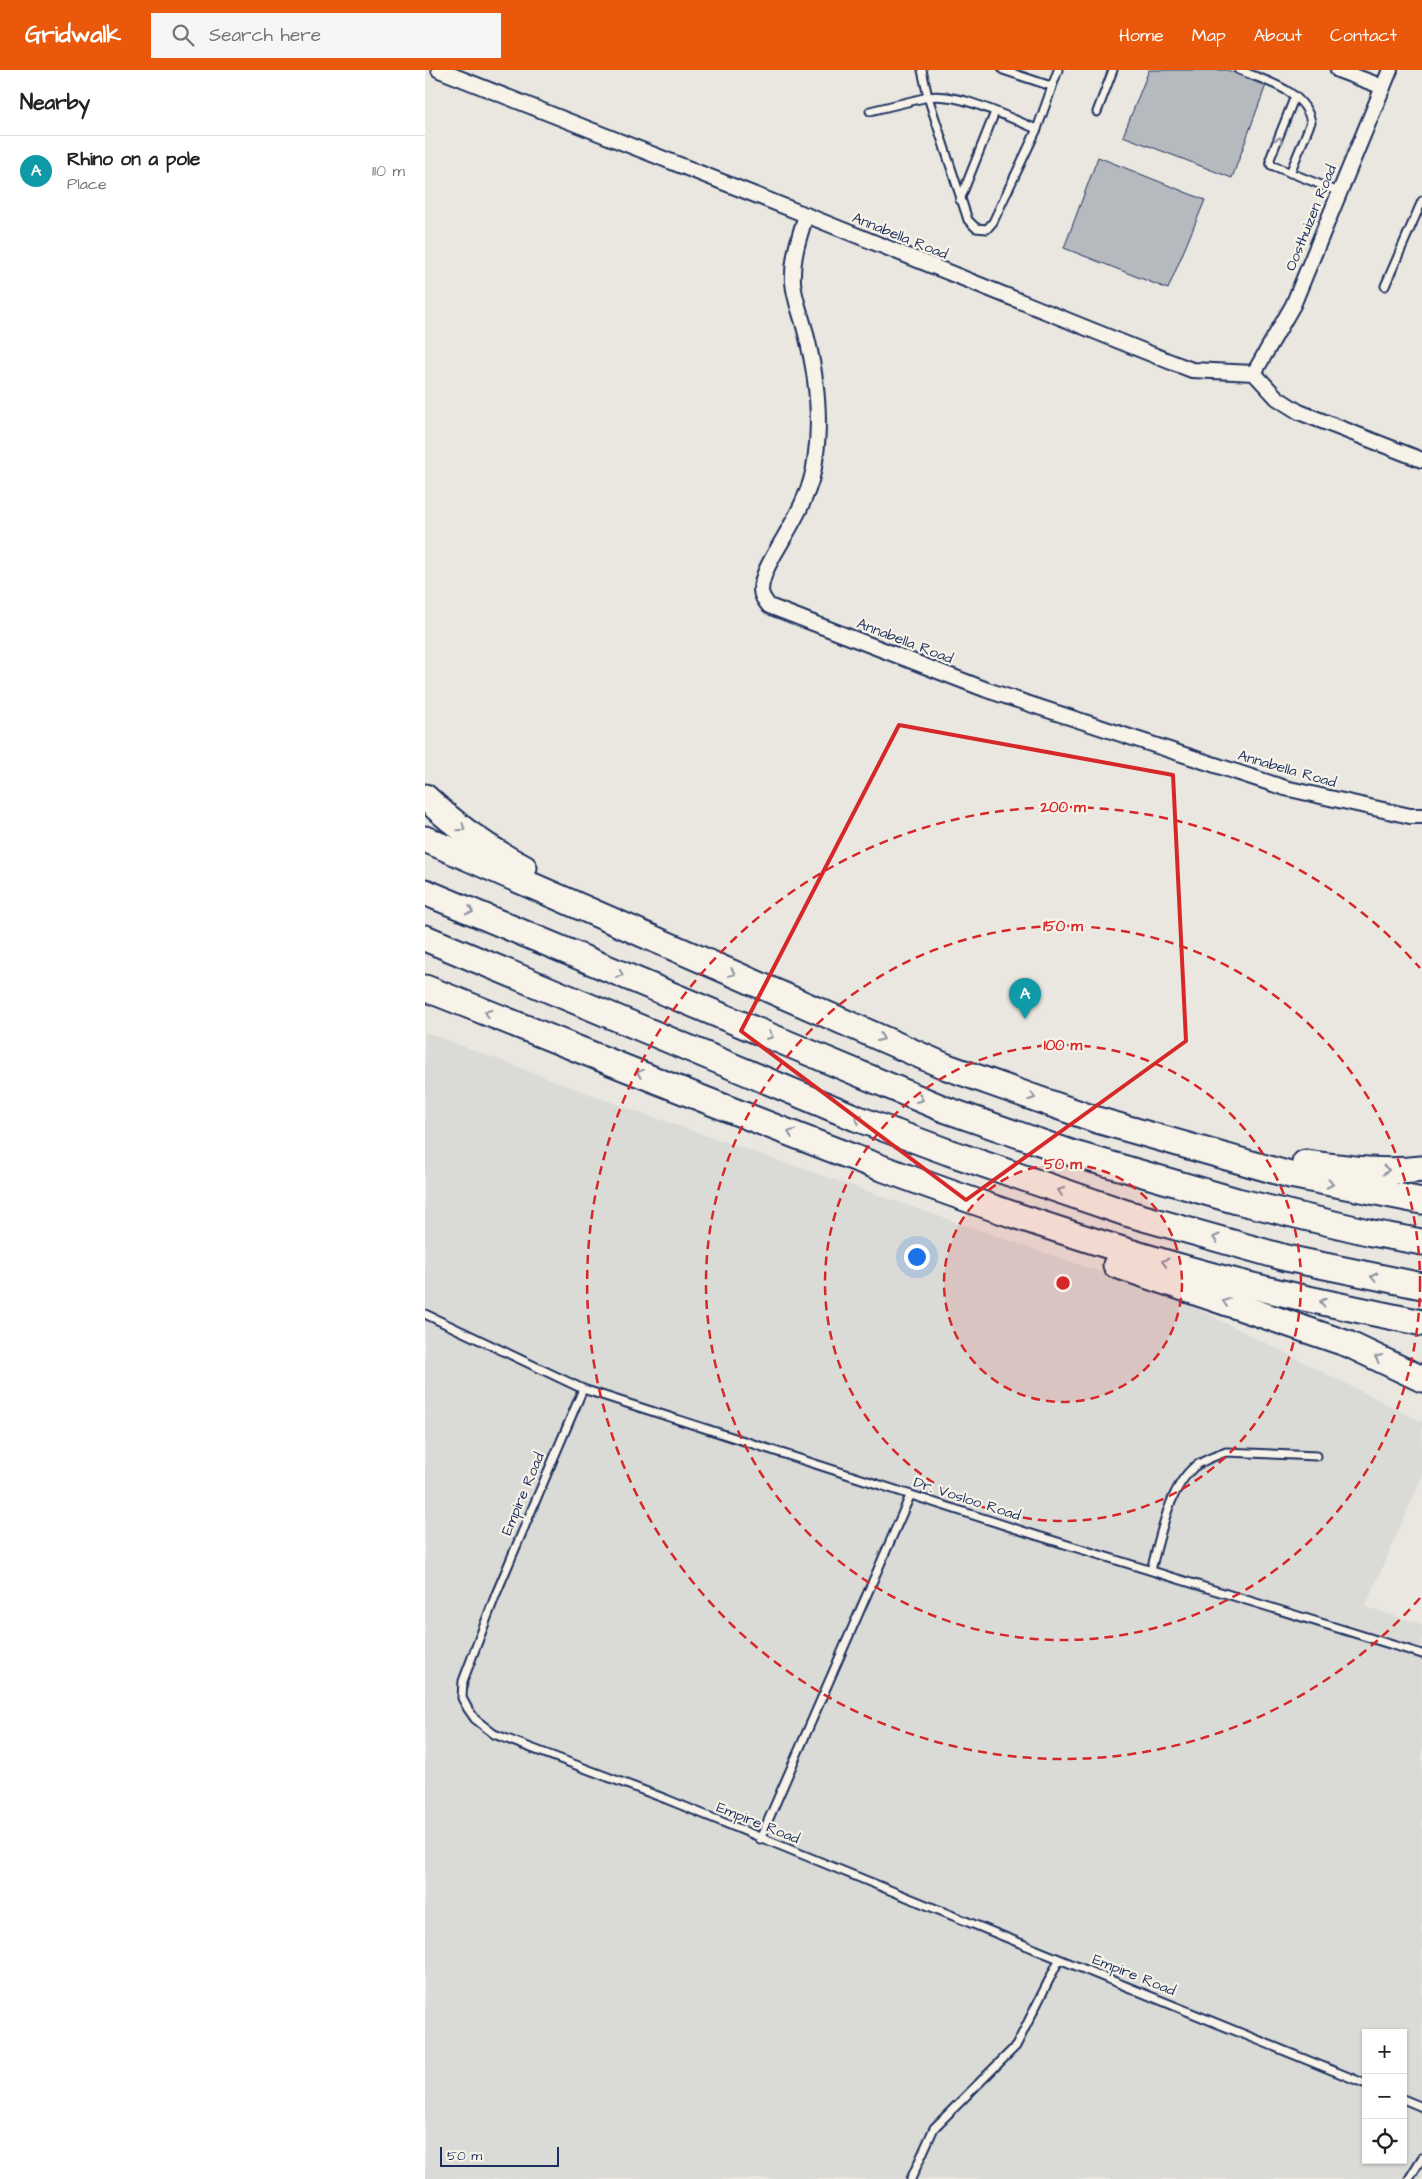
<!DOCTYPE html>
<html lang="en">
<head>
<meta charset="utf-8">
<style>
	:root { --surface:#fff; --page:#f6f6f6; --text:#222; --muted:#767676; --line:#e0e0e0; --accent:#ea580c }
	body { margin:0; font-family:"Architects Daughter",sans-serif; background:var(--page); color:var(--text) }
	.controls { position:absolute; right:15px; bottom:15px; display:grid; overflow:hidden; border-radius:0px; box-shadow:0 1px 4px #0004 }
	.controls button { width:45px; height:45px; display:grid; place-items:center; padding:0; border:0; border-bottom:1px solid var(--line); background:var(--surface); color:var(--text); font:25px sans-serif }
	.scale { position:absolute; left:15px; bottom:12px; width:119px; box-sizing:border-box; padding-left:5px; border:2px solid #1b2f5e; border-top:0; font-size:14px; line-height:18px; white-space:nowrap; color:#1b2f5e; -webkit-text-stroke:4px #f7f3e8; paint-order:stroke }
	.you { position:absolute; left:491px; top:1186px; width:18px; height:18px; margin:-12px; border:4px solid #fff; border-radius:50%; background:#1a73e8; box-shadow:0 0 0 8px #1a73e833 }
	.badge { display:grid; place-items:center; width:32px; height:32px; border-radius:50%; background:var(--accent); color:#fff; font-size:16px; font-weight:700 }
	.pin { position:absolute; translate:-50% -41px; filter:drop-shadow(0 1px 2px #0008) }
	.pin::after { content:''; position:absolute; top:26px; width:18px; height:15px; background:inherit; clip-path:polygon(0 0,100% 0,50% 100%) }
	.list { margin:0; padding:0; list-style:none }
	h2 { display:flex; justify-content:space-between; align-items:center; height:65px; margin:0; padding:0 20px; font-size:21px }
	h2 small { font-size:16px; font-weight:400; color:var(--muted) }
	.list li { display:grid; grid-template-columns:32px 1fr auto; gap:15px; align-items:center; box-sizing:border-box; height:70px; padding:0 20px; border-top:1px solid var(--line) }
	.list b { display:block; font-size:19px; white-space:nowrap }
	.list p { margin:0; font-size:16px; white-space:nowrap; color:var(--muted) }
	.list em { font-size:16px; font-style:normal; color:var(--muted) }
	.icon { flex:none; width:28px; height:28px; fill:none; stroke:currentColor; stroke-width:2; stroke-linecap:round; stroke-linejoin:round }
	.map { position:relative; flex:none; width:997px; height:2109px; overflow:hidden }
	header { display:flex; align-items:center; gap:30px; box-sizing:border-box; height:70px; padding:0 25px; background:var(--accent); color:#fff }
	header strong { font-size:24px }
	nav { display:flex; gap:28px; margin-inline-start:auto; font-size:18px }
	.search { width:350px; height:45px; background:var(--page); display:flex; align-items:center; gap:12px; box-sizing:border-box; padding:0 18px; border-radius:0px; color:var(--muted); font-size:19px }
	main { display:flex }
	aside { flex:1; background:var(--surface) }
	.map>svg:first-child { display:block }
	.built { fill:#dadad6; fill-rule:evenodd }
	.building { fill:#b6babf; stroke:#1b2f5e }
	.lines { fill:none; stroke-linecap:round; stroke-linejoin:round }
	.service-casing { stroke:#1b2f5e; stroke-width:11 }
	.minor-casing { stroke:#1b2f5e; stroke-width:18 }
	.motorway-casing { stroke:#1b2f5e; stroke-width:29 }
	.service { stroke:#f7f3e8; stroke-width:7 }
	.minor { stroke:#f7f3e8; stroke-width:14 }
	.motorway { stroke:#f7f3e8; stroke-width:25 }
	.oneway { stroke:#8991a3 }
	.marked { fill:none; stroke:#d62828; stroke-width:4; stroke-linejoin:round }
	.ring { fill:none; stroke:#d62828; stroke-width:2.5; stroke-dasharray:9 6 }
	.labels { text-anchor:middle; dominant-baseline:central; stroke-width:4.5; stroke-linejoin:round; paint-order:stroke }
	.street-label { font-size:15px; fill:#1b2f5e; stroke:#f7f3e8 }
	.centre { fill:#d62828; stroke:#f7f3e8; stroke-width:2.5 }
	.ring-label { font-size:15px; text-anchor:middle; font-weight:bold; fill:#d62828; stroke:#f7f3e8; stroke-width:4.5; stroke-linejoin:round; paint-order:stroke }
</style>
</head>
<body>
<header>
<strong>Gridwalk</strong>
<div class="search"><svg class="icon" aria-label="search" viewBox="0 0 24 24"><circle cx="10" cy="10" r="6"/><path d="M15 15l6 6"/></svg>Search here</div>
<nav><a>Home</a><a>Map</a><a>About</a><a>Contact</a></nav>
</header>
<main>
<aside>
<h2>Nearby<small></small></h2>
<ul class="list">
<li><span class="badge" style="background:#0f9aa8">A</span><div><b>Rhino on a pole</b><p>Place</p></div><em>110 m</em></li>
</ul>
</aside>
<div class="map">
<svg width="997" height="2109" viewBox="0 0 997 2109">
	<rect width="100%" height="100%" fill="#eae7e0"/>
	<filter id="ink" filterUnits="userSpaceOnUse"><feTurbulence type="fractalNoise" baseFrequency=".02" numOctaves="2"/><feDisplacementMap in="SourceGraphic" scale="10" xChannelSelector="R" yChannelSelector="G"/><feConvolveMatrix kernelMatrix="1 2 1 2 8 2 1 2 1" color-interpolation-filters="sRGB"/></filter>
	<g filter="url(#ink)">
		<path class="built" d="M0 962 199 1037 753 1229 997 1352V1407L940 1537 997 1554V2109H0ZM941 1963H978V2090H941Z"/>
		<g class="building">
			<polygon points="724,0 802,0 841,15 807,108 698,66"/>
			<polygon points="673,87 780,130 743,219 639,178"/>
		</g>
		<g class="lines">
			<g class="service-casing">
				<g id="service">
					<path d="M497 0 503 27C534 22 582 47 612 59"/>
					<polyline points="578,0 626,16"/>
					<path d="M814 0C840 11 880 20 886 52L865 103"/>
					<polyline points="870,26 845,89 846,95 914,122"/>
					<polyline points="445,41 503,27 543,150 551,158 562,159 568,152 612,59 633,0"/>
					<polyline points="672,42 688,0"/>
					<polyline points="535,130 570,42"/>
					<polyline points="960,216 997,131"/>
					<polyline points="0,1244 158,1319 610,1465 997,1584"/>
					<polyline points="158,1319 71,1524 38,1611 37,1628 43,1639 50,1649 69,1664 241,1729 941,2014"/>
					<path d="M726 1500C735 1469 743 1419 769 1397 778 1390 790 1386 801 1382L892 1386"/>
					<polyline points="335,1769 485,1426"/>
					<polyline points="978,2029 997,2037"/>
					<polyline points="486,2109 509,2058 591,1976 634,1890"/>
					<polyline points="984,2109 997,2088"/>
				</g>
			</g>
			<g class="minor-casing">
				<g id="minor">
					<path d="M14 0 381 145C374 167 367 188 368 212 369 228 376 244 380 260 391 302 397 347 390 391 387 419 371 447 357 471 349 485 337 503 336 520 336 526 340 531 344 536L562 620 860 718 985 746H997"/>
					<polyline points="913,0 958,17"/>
					<polyline points="381,145 746,292 767,300 829,303 852,328 874,342 997,390"/>
					<polyline points="829,303 868,235 965,0"/>
				</g>
			</g>
			<g class="motorway-casing">
				<g id="motorway">
					<path d="M0 727C29 755 63 779 99 798"/>
					<polyline points="0,769 522,997 672,1050 865,1105 997,1131"/>
					<polyline points="0,822 519,1039 649,1084 812,1131 947,1163 997,1172"/>
					<polyline points="0,868 431,1048 523,1082 701,1143 861,1188 997,1216"/>
					<path d="M0 918C254 1018 507 1128 770 1201 845 1222 921 1237 997 1253"/>
					<path d="M880 1093C918 1098 958 1104 997 1099"/>
					<polyline points="691,1195 923,1274 997,1309"/>
				</g>
			</g>
			<use href="#service" class="service"/>
			<use href="#minor" class="minor"/>
			<use href="#motorway" class="motorway"/>
		</g>
		<defs><path id="oneway-chevron" d="M-2-3.5L2.5 0L-2 3.5" fill="none" stroke-width="1.6" stroke-linecap="round" stroke-linejoin="round" transform="scale(1.25)"/></defs>
		<g class="oneway">
			<use href="#oneway-chevron" transform="translate(854 70) rotate(-68)"/>
			<use href="#oneway-chevron" transform="translate(37 758) rotate(35)"/>
			<use href="#oneway-chevron" transform="translate(45 841) rotate(23)"/>
			<use href="#oneway-chevron" transform="translate(307 903) rotate(24)"/>
			<use href="#oneway-chevron" transform="translate(195 904) rotate(23)"/>
			<use href="#oneway-chevron" transform="translate(63 943) rotate(-158)"/>
			<use href="#oneway-chevron" transform="translate(345 966) rotate(23)"/>
			<use href="#oneway-chevron" transform="translate(456 968) rotate(24)"/>
			<use href="#oneway-chevron" transform="translate(215 1003) rotate(-158)"/>
			<use href="#oneway-chevron" transform="translate(607 1027) rotate(20)"/>
			<use href="#oneway-chevron" transform="translate(495 1029) rotate(23)"/>
			<use href="#oneway-chevron" transform="translate(433 1049) rotate(-159)"/>
			<use href="#oneway-chevron" transform="translate(366 1063) rotate(-158)"/>
			<use href="#oneway-chevron" transform="translate(961 1100) rotate(1)"/>
			<use href="#oneway-chevron" transform="translate(905 1114) rotate(12)"/>
			<use href="#oneway-chevron" transform="translate(636 1121) rotate(-161)"/>
			<use href="#oneway-chevron" transform="translate(791 1168) rotate(-164)"/>
			<use href="#oneway-chevron" transform="translate(740 1192) rotate(-163)"/>
			<use href="#oneway-chevron" transform="translate(949 1207) rotate(-168)"/>
			<use href="#oneway-chevron" transform="translate(801 1232) rotate(-161)"/>
			<use href="#oneway-chevron" transform="translate(898 1232) rotate(-168)"/>
			<use href="#oneway-chevron" transform="translate(953 1288) rotate(-156)"/>
		</g>
	</g>
	<path class="marked" d="M474 655 748 705 761 971 541 1130 316 961Z"/>
	<circle cx="638" cy="1213" r="119" fill="#d62828" fill-opacity=".12"/>
	<g class="ring">
		<circle cx="638" cy="1213" r="119"/>
		<circle cx="638" cy="1213" r="238"/>
		<circle cx="638" cy="1213" r="357"/>
		<path d="M995 1528A476 476 0 1 1 995 898"/>
	</g>
	<g class="labels">
		<g class="street-label">
			<text transform="translate(886 148) rotate(-68)">Oosthuizen Road</text>
			<text transform="translate(475 166) rotate(22)">Annabella Road</text>
			<text transform="translate(480 571) rotate(21)">Annabella Road</text>
			<text transform="translate(862 699) rotate(16)">Annabella Road</text>
			<text transform="translate(98 1424) rotate(-67)">Empire Road</text>
			<text transform="translate(542 1429) rotate(18)">Dr. Vosloo Road</text>
			<text transform="translate(333 1753) rotate(22)">Empire Road</text>
			<text transform="translate(709 1905) rotate(22)">Empire Road</text>
		</g>
	</g>
	<circle cx="638" cy="1213" r="8" class="centre"/>
	<g class="ring-label">
		<text x="638" y="742">200 m</text>
		<text x="638" y="861">150 m</text>
		<text x="638" y="980">100 m</text>
		<text x="638" y="1099">50 m</text>
	</g>
</svg>
<div class="controls">
<button>+</button>
<button>−</button>
<button><svg class="icon" aria-label="locate" viewBox="0 0 24 24"><circle cx="12" cy="12" r="6"/><path d="M12 2v4M12 18v4M2 12h4M18 12h4"/></svg></button>
</div>
<div class="scale">50 m</div>
<div class="you"></div>
<div class="pin badge" style="left:600px;top:949px;background:#0f9aa8">A</div>
</div>
</main>
</body>
</html>
